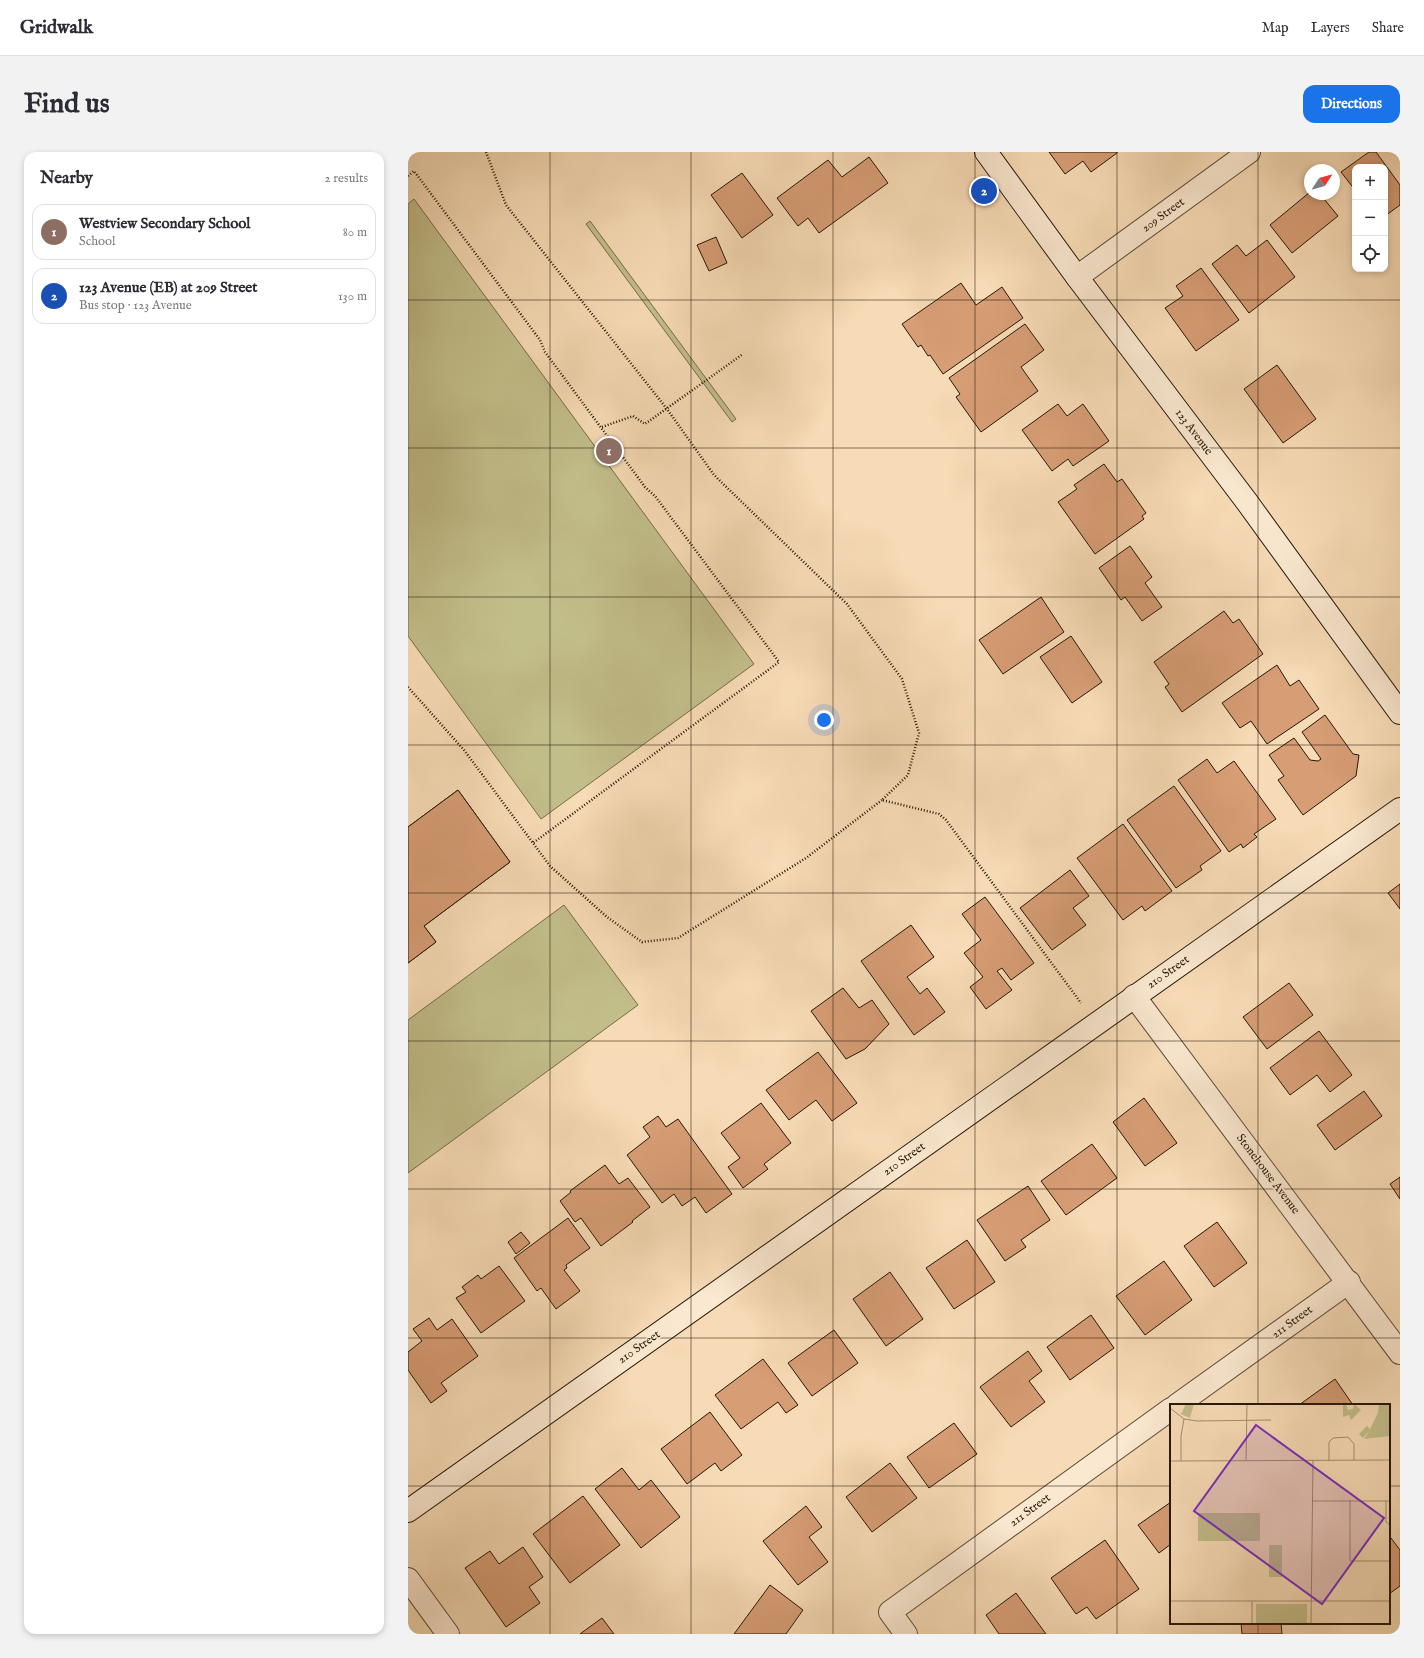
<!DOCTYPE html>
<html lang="en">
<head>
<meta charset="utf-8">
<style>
	:root { --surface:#fff; --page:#f2f2f3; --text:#2b2b33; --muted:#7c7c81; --line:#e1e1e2; --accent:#1a73e8 }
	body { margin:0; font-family:"IM FELL English",serif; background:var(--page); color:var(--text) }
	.controls { position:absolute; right:12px; top:12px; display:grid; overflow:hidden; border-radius:8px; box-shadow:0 2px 6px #0003 }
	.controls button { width:36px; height:36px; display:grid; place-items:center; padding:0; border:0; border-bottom:1px solid var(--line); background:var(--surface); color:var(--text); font:20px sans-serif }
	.compass { position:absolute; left:896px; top:12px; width:36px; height:36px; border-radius:50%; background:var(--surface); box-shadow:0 2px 6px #0003; rotate:54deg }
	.you { position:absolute; left:416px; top:568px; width:14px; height:14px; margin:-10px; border:3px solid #fff; border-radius:50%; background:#1a73e8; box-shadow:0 0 0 6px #1a73e833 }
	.badge { display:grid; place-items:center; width:26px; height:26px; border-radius:50%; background:var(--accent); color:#fff; font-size:13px; font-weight:700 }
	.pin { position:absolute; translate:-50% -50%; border:2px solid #fff; box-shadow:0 1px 4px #0006 }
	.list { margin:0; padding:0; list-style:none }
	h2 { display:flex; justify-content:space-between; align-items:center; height:52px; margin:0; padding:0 16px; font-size:17px }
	h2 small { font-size:13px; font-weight:400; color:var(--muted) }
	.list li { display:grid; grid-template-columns:26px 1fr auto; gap:12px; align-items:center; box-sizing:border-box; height:56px; margin:0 8px 8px; padding:0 8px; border:1px solid var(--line); border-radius:12px }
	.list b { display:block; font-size:15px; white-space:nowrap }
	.list p { margin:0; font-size:13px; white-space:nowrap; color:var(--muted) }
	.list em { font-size:13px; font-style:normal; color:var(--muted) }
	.icon { flex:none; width:22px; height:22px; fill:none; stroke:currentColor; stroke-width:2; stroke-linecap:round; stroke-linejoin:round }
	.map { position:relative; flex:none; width:992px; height:1482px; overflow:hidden; border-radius:12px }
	header { display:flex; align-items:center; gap:24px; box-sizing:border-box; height:56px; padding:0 20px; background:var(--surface); border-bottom:1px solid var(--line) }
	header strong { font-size:19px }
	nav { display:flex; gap:22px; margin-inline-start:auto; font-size:14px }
	.intro { display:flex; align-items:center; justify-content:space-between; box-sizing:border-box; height:96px; padding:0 24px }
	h1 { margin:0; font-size:28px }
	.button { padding:10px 18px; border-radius:12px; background:var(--accent); color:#fff; font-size:14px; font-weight:700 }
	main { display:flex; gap:24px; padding:0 24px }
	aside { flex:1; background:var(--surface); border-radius:12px; box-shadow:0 2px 6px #0003 }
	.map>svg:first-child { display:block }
	.green { fill:#c2be8a; stroke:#746b49 }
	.building { fill:#d79d75; stroke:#261808 }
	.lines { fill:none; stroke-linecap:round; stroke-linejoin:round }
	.street-casing { stroke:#5a4934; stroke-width:24 }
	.secondary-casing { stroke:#261808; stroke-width:24 }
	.path { stroke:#261808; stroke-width:2.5; stroke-dasharray:1 2; stroke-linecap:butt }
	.street { stroke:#fae8d0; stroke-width:22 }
	.secondary { stroke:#fae8d0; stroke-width:22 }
	.grid { fill:none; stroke:#261808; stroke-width:1; stroke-opacity:0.55 }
	.labels { text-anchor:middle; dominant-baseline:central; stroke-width:3; stroke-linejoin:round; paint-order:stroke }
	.street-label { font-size:12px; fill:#261808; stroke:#fae8d0 }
	.inset-road { fill:none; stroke:#a38d70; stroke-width:1 }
	.view { fill:#7b2cbf; fill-opacity:0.15; stroke:#7b2cbf; stroke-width:2 }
	.inset-edge { fill:none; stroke:#261808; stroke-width:2 }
</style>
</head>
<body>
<header>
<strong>Gridwalk</strong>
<nav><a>Map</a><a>Layers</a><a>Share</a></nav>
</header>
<div class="intro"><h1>Find us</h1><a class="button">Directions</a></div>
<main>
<aside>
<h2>Nearby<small>2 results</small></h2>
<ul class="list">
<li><span class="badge" style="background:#8d6e63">1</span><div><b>Westview Secondary School</b><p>School</p></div><em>80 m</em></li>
<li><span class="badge" style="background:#1a4fb4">2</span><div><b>123 Avenue (EB) at 209 Street</b><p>Bus stop · 123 Avenue</p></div><em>130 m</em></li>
</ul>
</aside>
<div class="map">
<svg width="992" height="1482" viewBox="0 0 992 1482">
	<rect width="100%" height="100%" fill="#f7dbb6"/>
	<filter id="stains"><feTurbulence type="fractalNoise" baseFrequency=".005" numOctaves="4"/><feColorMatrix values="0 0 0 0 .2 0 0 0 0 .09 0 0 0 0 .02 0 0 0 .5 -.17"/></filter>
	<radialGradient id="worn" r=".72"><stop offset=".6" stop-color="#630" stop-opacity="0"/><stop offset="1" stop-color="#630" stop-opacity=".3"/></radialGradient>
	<g class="green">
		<polygon points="6,47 346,512 133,667 0,484 0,52"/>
		<polygon points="182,69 328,267 324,270 178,72"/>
		<polygon points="156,753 230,853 0,1021 0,868"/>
	</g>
	<g class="building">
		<polygon points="641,0 709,0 709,1 683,20 675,9 657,22"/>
		<polygon points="961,0 968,0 992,33 992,53 977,64 977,15 947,15 947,38 933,20"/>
		<polygon points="461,5 480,31 411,81 400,66 390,74 369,46 420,8 434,25"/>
		<polygon points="334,21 365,63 334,86 303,43"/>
		<polygon points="902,40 902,42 912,42 930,64 884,101 862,73"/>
		<polygon points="308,85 319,111 301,119 289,93"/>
		<polygon points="859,88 887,125 841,161 804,112 829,93 838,104"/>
		<polygon points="793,116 831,168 788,199 757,156 775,144 768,134"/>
		<polygon points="553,131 568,153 594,135 615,166 535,222 522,203 520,204 513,193 510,195 494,172"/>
		<polygon points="617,172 636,198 613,215 630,239 573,280 548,245 552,242 541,226"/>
		<polygon points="869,213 908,267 875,291 836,237"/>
		<polygon points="650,252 659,264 675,252 701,289 665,314 660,307 644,319 614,278"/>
		<polygon points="696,312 709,330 714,327 738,361 734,364 736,367 687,402 650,350 669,337 666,333"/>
		<polygon points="722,394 744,425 737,431 754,455 734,469 717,445 713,448 691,416"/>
		<polygon points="633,445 656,480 595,522 571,488"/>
		<polygon points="816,459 825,471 831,467 855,502 774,560 757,535 761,532 746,510"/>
		<polygon points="663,484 694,530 664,551 632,505"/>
		<polygon points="869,513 882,534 891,528 911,557 859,592 843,569 832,576 814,551"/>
		<polygon points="917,563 945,602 951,603 948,624 895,663 870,628 876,624 861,603 886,586 902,608 910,609 913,607 894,580"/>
		<polygon points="799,607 809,621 826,609 868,667 846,682 849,685 835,696 833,692 821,700 770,628"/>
		<polygon points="766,634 813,699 792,714 794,718 768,736 719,668"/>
		<polygon points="50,638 102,710 16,774 28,790 0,811 0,675"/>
		<polygon points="50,638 102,710 16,774 28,790 0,811 0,675"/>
		<polygon points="715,672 764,739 737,759 734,754 715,768 669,706"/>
		<polygon points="662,718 681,744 665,756 678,773 644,798 612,756"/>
		<polygon points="992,732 992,757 980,741"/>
		<polygon points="577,745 626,811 603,828 594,816 589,819 604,838 578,857 562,835 575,825 556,801 573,788 554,762"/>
		<polygon points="503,773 526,805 499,825 512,842 519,836 537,860 506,883 453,809"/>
		<polygon points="881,831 905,863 859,897 835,865"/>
		<polygon points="435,836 451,856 464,848 481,872 457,897 438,907 403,859"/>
		<polygon points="911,879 944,923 922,940 909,923 882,943 862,916"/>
		<polygon points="410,900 449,951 424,969 408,948 381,968 358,938"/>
		<polygon points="956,939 974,964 927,998 909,973"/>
		<polygon points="736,946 769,991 737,1014 705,970"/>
		<polygon points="353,951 383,991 356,1012 360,1017 335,1036 320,1015 332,1006 313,981"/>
		<polygon points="250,964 258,975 270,967 324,1042 298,1061 287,1045 274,1054 266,1042 254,1051 219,1003 242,985 235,975"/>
		<polygon points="684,992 709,1026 658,1063 633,1029"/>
		<polygon points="197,1013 211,1032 220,1026 242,1055 224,1069 225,1070 193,1094 173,1066 167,1070 152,1049 163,1040 162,1039"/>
		<polygon points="992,1025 992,1047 982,1032"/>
		<polygon points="620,1034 642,1068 613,1088 618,1095 597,1109 569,1068"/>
		<polygon points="160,1066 182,1096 158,1113 159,1116 156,1118 172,1139 148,1157 133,1136 129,1139 106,1106"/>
		<polygon points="809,1070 839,1111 806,1135 776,1094"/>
		<polygon points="113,1080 122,1091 108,1102 100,1090"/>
		<polygon points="559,1088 587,1130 546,1157 518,1116"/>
		<polygon points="756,1109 784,1148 737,1183 708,1144"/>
		<polygon points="91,1114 117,1149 73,1181 48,1146 58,1140 54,1135 70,1123 73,1127"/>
		<polygon points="482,1120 515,1167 478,1194 445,1147"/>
		<polygon points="683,1163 706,1196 662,1228 639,1195"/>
		<polygon points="21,1166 29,1178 44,1167 70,1204 33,1231 39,1239 23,1251 0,1218 0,1200 14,1189 5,1177"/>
		<polygon points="426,1178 450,1211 404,1244 380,1211"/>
		<polygon points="620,1199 634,1219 621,1229 637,1250 603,1275 572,1235"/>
		<polygon points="355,1207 390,1253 378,1261 370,1250 333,1277 307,1243"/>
		<polygon points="927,1227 945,1253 891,1253"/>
		<polygon points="302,1260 334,1303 313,1319 307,1311 279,1332 253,1297"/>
		<polygon points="546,1271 569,1302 521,1336 499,1305"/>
		<polygon points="482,1311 509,1346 464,1380 438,1345"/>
		<polygon points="214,1316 231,1338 243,1328 272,1365 233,1396 187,1337"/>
		<polygon points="175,1344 212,1393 162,1431 125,1382"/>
		<polygon points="763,1350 763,1392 751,1401 730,1373"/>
		<polygon points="398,1354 414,1375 401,1385 420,1410 390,1433 355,1389"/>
		<polygon points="983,1386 992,1398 992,1434 981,1442 981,1387"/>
		<polygon points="697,1388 731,1437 688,1467 679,1455 668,1462 643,1426"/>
		<polygon points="115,1395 135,1425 121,1435 132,1451 98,1475 57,1416 82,1399 91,1412"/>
		<polygon points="362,1433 395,1458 378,1482 326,1482"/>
		<polygon points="608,1441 638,1482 591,1482 578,1463"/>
		<polygon points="194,1466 206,1482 172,1482"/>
		<polygon points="833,1471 873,1471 874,1482 834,1482"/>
	</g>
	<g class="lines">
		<g class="street-casing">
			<g id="street">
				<polyline points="669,125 841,0"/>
				<polyline points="726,844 992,1201"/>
				<polyline points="769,1253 941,1130"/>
				<polyline points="0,1427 40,1482"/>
				<polyline points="498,1482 482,1460 763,1257"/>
			</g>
		</g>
		<g class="secondary-casing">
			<g id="secondary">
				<polyline points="578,0 669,125 839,350 992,561"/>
				<polyline points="0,1359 992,657"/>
			</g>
		</g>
		<g class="path">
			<polyline points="78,0 98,53 259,257 306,323 439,452 494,527 511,581 500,623 474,648 531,662 538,668 673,851"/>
			<polyline points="0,24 6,19 132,188 137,200 237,335 247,344 371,510 125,691"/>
			<polyline points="194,275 225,264 237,272 335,202"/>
			<polyline points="0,535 56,598 142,714 199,765 234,790 270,786 398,706 474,648"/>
		</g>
		<use href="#street" class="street"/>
		<use href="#secondary" class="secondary"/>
	</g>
	<path class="grid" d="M142 0V1482M283 0V1482M425 0V1482M567 0V1482M709 0V1482M850 0V1253M0 148H992M0 296H992M0 445H992M0 593H992M0 741H992M0 889H992M0 1037H992M0 1186H992M0 1334H763M981 1334H992M850 1471V1482"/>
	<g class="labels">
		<g class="street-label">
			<text transform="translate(755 63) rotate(-36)">209 Street</text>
			<text transform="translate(786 280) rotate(53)">123 Avenue</text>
			<text transform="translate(760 820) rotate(-35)">210 Street</text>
			<text transform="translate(496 1007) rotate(-35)">210 Street</text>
			<text transform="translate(860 1022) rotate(53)">Stonehouse Avenue</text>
			<text transform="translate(884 1170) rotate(-36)">211 Street</text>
			<text transform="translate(231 1195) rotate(-35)">210 Street</text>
			<text transform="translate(622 1358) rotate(-36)">211 Street</text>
		</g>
	</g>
	<g transform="translate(762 1252)">
		<rect width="220" height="220" fill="#f7dbb6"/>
		<path d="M16 0H24L20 14 11 10ZM173 0H176L178 6 183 5 184 0 191 6 181 16 179 11 173 13ZM209 0H220V32L194 35 200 26 193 34 189 30 197 22 200 25 208 9ZM28 109H90V137H28ZM99 141H112V173H99ZM86 200H137V220H86Z" fill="#c2be8a"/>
		<path class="inset-road" d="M0 4 14 15 27 17 101 16M159 56V38L163 34 178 33 184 40V56M0 57 220 56M11 57V32L14 15M76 57 77 0M180 96V157H220M142 97H220M216 97V118L220 121M0 197H220M82 220V197M141 220 143 56"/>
		<path class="view" d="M86 21 214 114 152 200 24 107Z"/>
		<rect width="220" height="220" class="inset-edge"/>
	</g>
	<rect width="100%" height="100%" filter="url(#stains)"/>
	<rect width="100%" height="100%" fill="url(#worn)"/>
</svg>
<div class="controls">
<button>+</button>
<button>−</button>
<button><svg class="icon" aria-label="locate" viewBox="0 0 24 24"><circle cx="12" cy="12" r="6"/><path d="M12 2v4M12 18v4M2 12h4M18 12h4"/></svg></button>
</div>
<svg class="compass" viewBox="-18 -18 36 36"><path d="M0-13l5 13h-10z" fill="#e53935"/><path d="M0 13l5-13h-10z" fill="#7c7c81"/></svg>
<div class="you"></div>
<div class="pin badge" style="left:201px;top:299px;background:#8d6e63">1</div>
<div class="pin badge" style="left:576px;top:39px;background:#1a4fb4">2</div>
</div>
</main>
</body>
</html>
